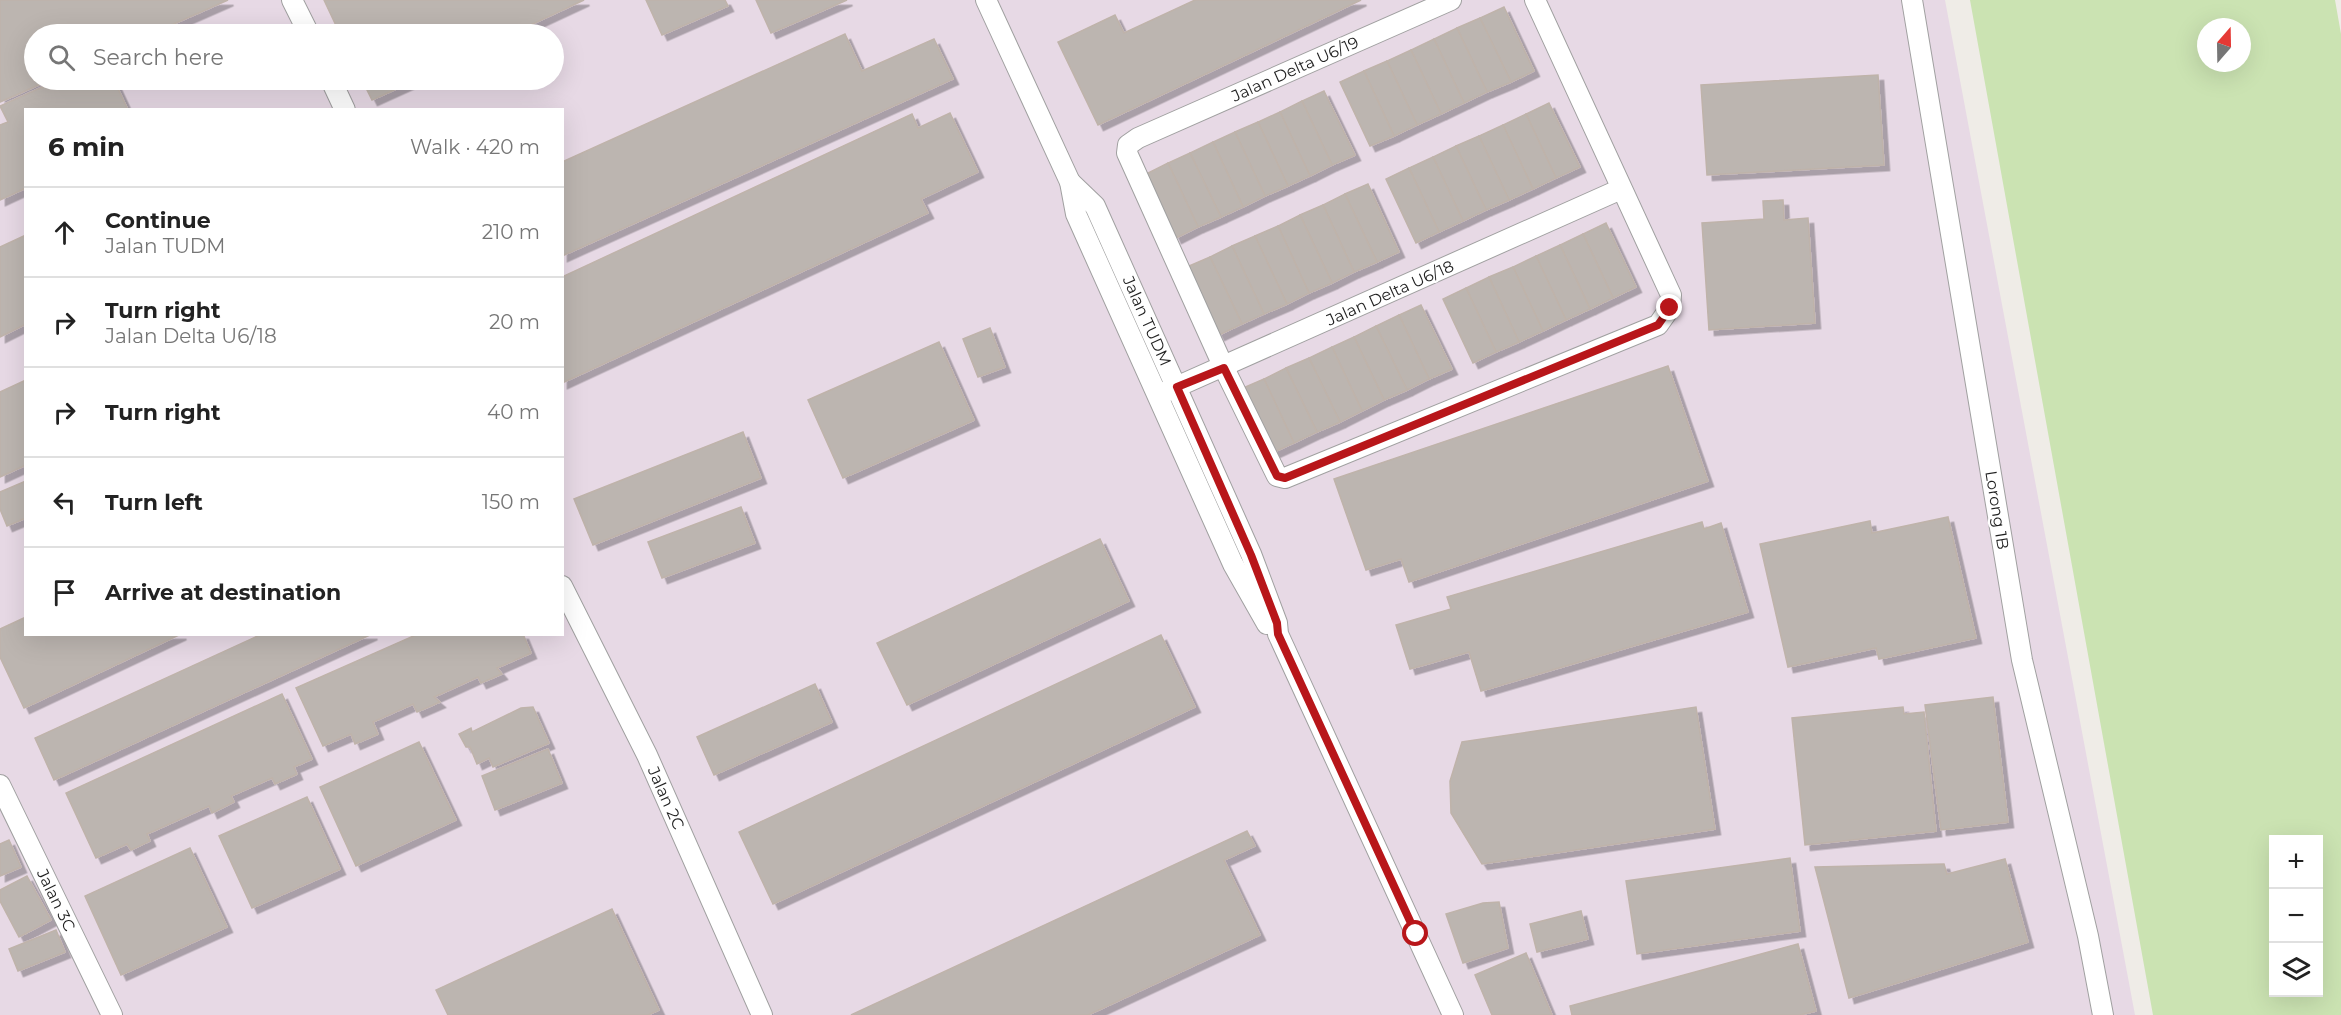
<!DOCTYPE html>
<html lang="en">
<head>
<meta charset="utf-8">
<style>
	:root { --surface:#fff; --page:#f6f6f6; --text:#222; --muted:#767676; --line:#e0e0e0 }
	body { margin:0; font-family:Montserrat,sans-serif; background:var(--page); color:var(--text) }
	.controls { position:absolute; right:18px; bottom:18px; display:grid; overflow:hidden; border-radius:0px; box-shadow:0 6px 24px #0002 }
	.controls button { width:54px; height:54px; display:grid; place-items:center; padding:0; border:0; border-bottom:2px solid var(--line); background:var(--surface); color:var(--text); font:30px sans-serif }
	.compass { position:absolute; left:2197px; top:18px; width:54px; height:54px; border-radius:50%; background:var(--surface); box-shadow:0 6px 24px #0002; rotate:20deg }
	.stop { position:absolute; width:18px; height:18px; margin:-14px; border:4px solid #b8161a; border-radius:50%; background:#fff }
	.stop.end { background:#b8161a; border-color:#fff; box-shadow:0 2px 6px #0008 }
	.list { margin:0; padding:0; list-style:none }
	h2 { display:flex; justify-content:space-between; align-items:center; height:78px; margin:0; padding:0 24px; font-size:26px }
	h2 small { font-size:20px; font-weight:400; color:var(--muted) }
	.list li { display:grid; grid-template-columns:39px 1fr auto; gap:18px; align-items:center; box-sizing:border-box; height:90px; padding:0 24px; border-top:2px solid var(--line) }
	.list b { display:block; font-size:22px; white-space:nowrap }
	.list p { margin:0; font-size:20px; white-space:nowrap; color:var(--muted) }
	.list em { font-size:20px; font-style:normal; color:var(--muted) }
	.icon { flex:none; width:33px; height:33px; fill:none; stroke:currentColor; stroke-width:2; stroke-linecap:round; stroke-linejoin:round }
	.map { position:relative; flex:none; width:2341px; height:1015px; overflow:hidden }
	.search { position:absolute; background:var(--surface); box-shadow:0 6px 24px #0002; left:24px; top:24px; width:540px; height:66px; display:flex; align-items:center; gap:15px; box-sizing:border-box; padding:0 21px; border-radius:33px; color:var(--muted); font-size:22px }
	.panel { position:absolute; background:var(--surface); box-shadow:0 6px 24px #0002; left:24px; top:108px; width:540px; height:528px; border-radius:0px }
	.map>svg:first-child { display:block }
	.industrial { fill:#e7d9e5; fill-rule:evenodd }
	.grass { fill:#cbe3b2; fill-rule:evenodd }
	.building { fill:#bcb5b0; stroke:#bfb3aa; stroke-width:1.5; filter:url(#shadow) }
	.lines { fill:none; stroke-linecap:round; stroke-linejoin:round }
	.street-casing { stroke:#a0a0a0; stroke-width:22 }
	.street { stroke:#fff; stroke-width:20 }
	.route { stroke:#b8161a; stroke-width:8 }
	.labels { text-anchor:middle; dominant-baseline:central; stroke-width:4.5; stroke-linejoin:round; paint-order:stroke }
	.street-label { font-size:16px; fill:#1f1f1f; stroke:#fff }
</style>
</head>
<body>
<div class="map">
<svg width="2341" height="1015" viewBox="0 0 2341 1015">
	<defs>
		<filter id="shadow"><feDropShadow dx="5.5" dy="5.5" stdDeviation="0" flood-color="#0004"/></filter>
	</defs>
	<rect width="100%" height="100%" fill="#efece7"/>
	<path class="industrial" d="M0 0H1945L2135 1015H0ZM34 34H554V80H34ZM26 110H562V634H26Z"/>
	<path class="grass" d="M1970 0H2335L2341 34V1015H2153ZM2206 27H2242V63H2206ZM2274 840H2318V992H2274Z"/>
	<g class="building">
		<polygon points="0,0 228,0 151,34 34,34 34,80 50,80 0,102"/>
		<polygon points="324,0 584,0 511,34 340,34"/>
		<polygon points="646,0 725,0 728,6 662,35"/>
		<polygon points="756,0 847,0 771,33"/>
		<polygon points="1195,0 1361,0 1098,125 1058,42 1115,15 1124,33"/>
		<polygon points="1504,7 1534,71 1511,82 1480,18"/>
		<polygon points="1480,18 1511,82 1487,92 1457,28"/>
		<polygon points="1457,28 1487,92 1464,103 1434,39"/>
		<polygon points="845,34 862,71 934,39 953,79 562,256 562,162"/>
		<polygon points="1434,39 1464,103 1441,114 1411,50"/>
		<polygon points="1411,50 1441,114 1417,125 1387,61"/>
		<polygon points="1387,61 1417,125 1394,136 1364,71"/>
		<polygon points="1364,71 1394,136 1370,146 1340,82"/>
		<polygon points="1878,75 1884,165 1707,175 1701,85"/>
		<polygon points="58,80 114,80 128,110 26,110 26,188 0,200 0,125 8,122 0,106"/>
		<polygon points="362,80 416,80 372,100"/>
		<polygon points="1324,91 1355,155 1332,165 1302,101"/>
		<polygon points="1302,101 1332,165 1310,176 1280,112"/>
		<polygon points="1549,103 1580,167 1556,178 1526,114"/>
		<polygon points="1280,112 1310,176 1288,186 1258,122"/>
		<polygon points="950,113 978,172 921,199 928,213 562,383 562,277 912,114 918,128"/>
		<polygon points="1526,114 1556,178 1533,189 1503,125"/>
		<polygon points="1258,122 1288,186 1265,196 1235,132"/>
		<polygon points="1503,125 1533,189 1509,200 1479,136"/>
		<polygon points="1235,132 1265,196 1243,207 1213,142"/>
		<polygon points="1479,136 1509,200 1486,210 1456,146"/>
		<polygon points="1213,142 1243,207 1221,217 1190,153"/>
		<polygon points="1456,146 1486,210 1463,221 1433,157"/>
		<polygon points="1190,153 1221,217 1198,227 1168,163"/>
		<polygon points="1433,157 1463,221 1439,232 1409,168"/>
		<polygon points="1168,163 1198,227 1176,238 1146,174"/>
		<polygon points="1409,168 1439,232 1416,243 1386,179"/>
		<polygon points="1368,184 1399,252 1377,262 1345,194"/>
		<polygon points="1345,194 1377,262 1354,272 1323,205"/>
		<polygon points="1783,200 1784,220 1808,218 1815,323 1709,330 1702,223 1764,219 1763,201"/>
		<polygon points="1323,205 1354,272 1332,283 1300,215"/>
		<polygon points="1300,215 1332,283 1309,293 1278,226"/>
		<polygon points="1606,223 1636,287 1613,298 1583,234"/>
		<polygon points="1278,226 1309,293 1287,304 1255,236"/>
		<polygon points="1583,234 1613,298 1590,309 1560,245"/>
		<polygon points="26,235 26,324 0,337 0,247"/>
		<polygon points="1255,236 1287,304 1264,314 1232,246"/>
		<polygon points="1560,245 1590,309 1566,320 1536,256"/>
		<polygon points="1232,246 1264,314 1242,324 1210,257"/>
		<polygon points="1536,256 1566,320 1543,331 1513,267"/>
		<polygon points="1210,257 1242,324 1219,335 1187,267"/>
		<polygon points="1513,267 1543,331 1519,342 1489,277"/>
		<polygon points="1489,277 1519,342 1496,352 1466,288"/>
		<polygon points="1466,288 1496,352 1473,363 1443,299"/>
		<polygon points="1421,305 1452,369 1429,379 1399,315"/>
		<polygon points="1399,315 1429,379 1407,390 1376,326"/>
		<polygon points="1376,326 1407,390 1384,400 1354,337"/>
		<polygon points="990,328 1005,367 978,377 963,339"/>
		<polygon points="1354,337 1384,400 1362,411 1332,347"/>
		<polygon points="939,342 974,420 843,478 808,400"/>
		<polygon points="1332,347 1362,411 1340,422 1309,358"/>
		<polygon points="1309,358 1340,422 1317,432 1286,368"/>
		<polygon points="1668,366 1708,481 1409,582 1401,559 1366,570 1334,479"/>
		<polygon points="1286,368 1317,432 1294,443 1264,379"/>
		<polygon points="1264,379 1294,443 1272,453 1241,389"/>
		<polygon points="26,380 26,465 0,477 0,392"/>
		<polygon points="743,432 761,478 593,545 574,499"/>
		<polygon points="26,481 26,518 7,526 0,509 0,492"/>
		<polygon points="741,507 755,543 662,578 648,542"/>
		<polygon points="1948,517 1976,638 1879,659 1876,648 1788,667 1760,544 1870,521 1872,533"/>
		<polygon points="1702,522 1704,529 1721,523 1748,612 1481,691 1469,652 1410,669 1396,625 1451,609 1447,597"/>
		<polygon points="1100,539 1129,601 907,705 877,643"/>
		<polygon points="26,617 26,634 181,634 24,708 0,657 0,629"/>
		<polygon points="262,634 372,634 54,780 35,738"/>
		<polygon points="418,634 523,634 531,653 497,668 502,674 481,683 478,677 434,697 440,702 417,712 413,704 373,722 378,734 355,744 351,734 323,746 296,688"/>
		<polygon points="1161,635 1195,707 773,904 739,832"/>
		<polygon points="815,684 832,722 714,775 697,737"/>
		<polygon points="282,694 312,759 294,767 297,774 275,784 272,778 231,796 234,802 212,813 209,806 147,834 150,841 131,850 127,844 96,858 66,793"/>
		<polygon points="1993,697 2008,822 1941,830 1925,705"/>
		<polygon points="533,707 549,743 493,767 489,758 477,764 470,747 466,747 459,734 471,728 472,732 521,708"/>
		<polygon points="1696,707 1715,829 1482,864 1451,813 1450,781 1462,742"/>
		<polygon points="1903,707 1904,714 1924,712 1936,831 1805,845 1792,718"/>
		<polygon points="419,742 456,820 356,866 320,787"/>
		<polygon points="548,749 562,783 495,810 482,776"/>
		<polygon points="307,797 340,869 252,908 219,836"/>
		<polygon points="1247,831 1255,846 1224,860 1260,935 1088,1015 851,1015"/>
		<polygon points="9,840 21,867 0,876 0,844"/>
		<polygon points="190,848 227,927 121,975 85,896"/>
		<polygon points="1790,858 1800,931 1637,954 1626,881"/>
		<polygon points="2005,859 2028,942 1849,998 1815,867 1944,864 1947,874"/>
		<polygon points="27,876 51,920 19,937 0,901 0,890"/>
		<polygon points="1499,902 1508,948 1463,963 1446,914 1483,903"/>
		<polygon points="612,909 659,1010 648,1015 448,1015 436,990"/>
		<polygon points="1581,911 1588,939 1537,952 1530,924"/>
		<polygon points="56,930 65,952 18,971 9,949"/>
		<polygon points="1798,944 1816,1011 1800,1015 1572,1015 1570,1006"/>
		<polygon points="1526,953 1552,1015 1492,1015 1475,975"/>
	</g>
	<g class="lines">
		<g class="street-casing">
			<g id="street">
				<polyline points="292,0 309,34"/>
				<polyline points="986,0 1070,182 1076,214 1233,564 1267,624"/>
				<polyline points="1451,0 1138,138 1128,145 1127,153 1224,368 1277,476 1285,478 1658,325 1670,308 1671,295 1535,0"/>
				<polyline points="1912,0 2022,660 2088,936 2103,1015"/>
				<polyline points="331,80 345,110"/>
				<polyline points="1070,182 1095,206 1251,554 1277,623 1278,634 1453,1015"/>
				<polyline points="1165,392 1621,189"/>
				<polyline points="562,586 647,755 762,1015"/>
				<polyline points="0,785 112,1015"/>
			</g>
		</g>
		<use href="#street" class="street"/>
	</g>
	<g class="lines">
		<polyline class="route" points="1416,934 1278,634 1277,623 1251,555 1177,387 1224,368 1277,476 1285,478 1658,325 1670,308"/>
	</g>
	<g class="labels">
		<g class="street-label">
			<text transform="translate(1295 69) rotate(-24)">Jalan Delta U6/19</text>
			<text transform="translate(1390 293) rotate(-24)">Jalan Delta U6/18</text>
			<text transform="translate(1147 321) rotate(66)">Jalan TUDM</text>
			<text transform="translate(1997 510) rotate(81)">Lorong 1B</text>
			<text transform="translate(666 798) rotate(66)">Jalan 2C</text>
			<text transform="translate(56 900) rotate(64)">Jalan 3C</text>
		</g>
	</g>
</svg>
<div class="controls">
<button>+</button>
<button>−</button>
<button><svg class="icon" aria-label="layers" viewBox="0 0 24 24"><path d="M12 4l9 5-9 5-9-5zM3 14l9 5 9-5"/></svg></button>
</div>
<svg class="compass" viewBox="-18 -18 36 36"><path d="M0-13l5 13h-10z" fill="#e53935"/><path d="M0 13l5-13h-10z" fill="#767676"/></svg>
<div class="stop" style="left:1416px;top:934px"></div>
<div class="stop end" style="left:1670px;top:308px"></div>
<div class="search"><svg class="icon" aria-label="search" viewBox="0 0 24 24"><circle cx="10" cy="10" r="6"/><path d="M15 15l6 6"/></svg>Search here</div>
<section class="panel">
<h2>6 min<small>Walk · 420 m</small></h2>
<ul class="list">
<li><svg class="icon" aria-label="ahead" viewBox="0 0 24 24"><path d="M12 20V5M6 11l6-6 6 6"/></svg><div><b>Continue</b><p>Jalan TUDM</p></div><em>210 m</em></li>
<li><svg class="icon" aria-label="right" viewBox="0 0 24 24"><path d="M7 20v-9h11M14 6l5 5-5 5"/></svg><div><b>Turn right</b><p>Jalan Delta U6/18</p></div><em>20 m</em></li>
<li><svg class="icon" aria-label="right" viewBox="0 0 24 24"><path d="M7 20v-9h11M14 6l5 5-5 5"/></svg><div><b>Turn right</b></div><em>40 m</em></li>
<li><svg class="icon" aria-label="left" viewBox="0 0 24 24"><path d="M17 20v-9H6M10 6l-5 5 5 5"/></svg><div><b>Turn left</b></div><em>150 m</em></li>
<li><svg class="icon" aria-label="arrive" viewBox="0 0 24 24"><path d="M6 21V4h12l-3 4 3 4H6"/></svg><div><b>Arrive at destination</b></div></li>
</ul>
</section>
</div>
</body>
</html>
